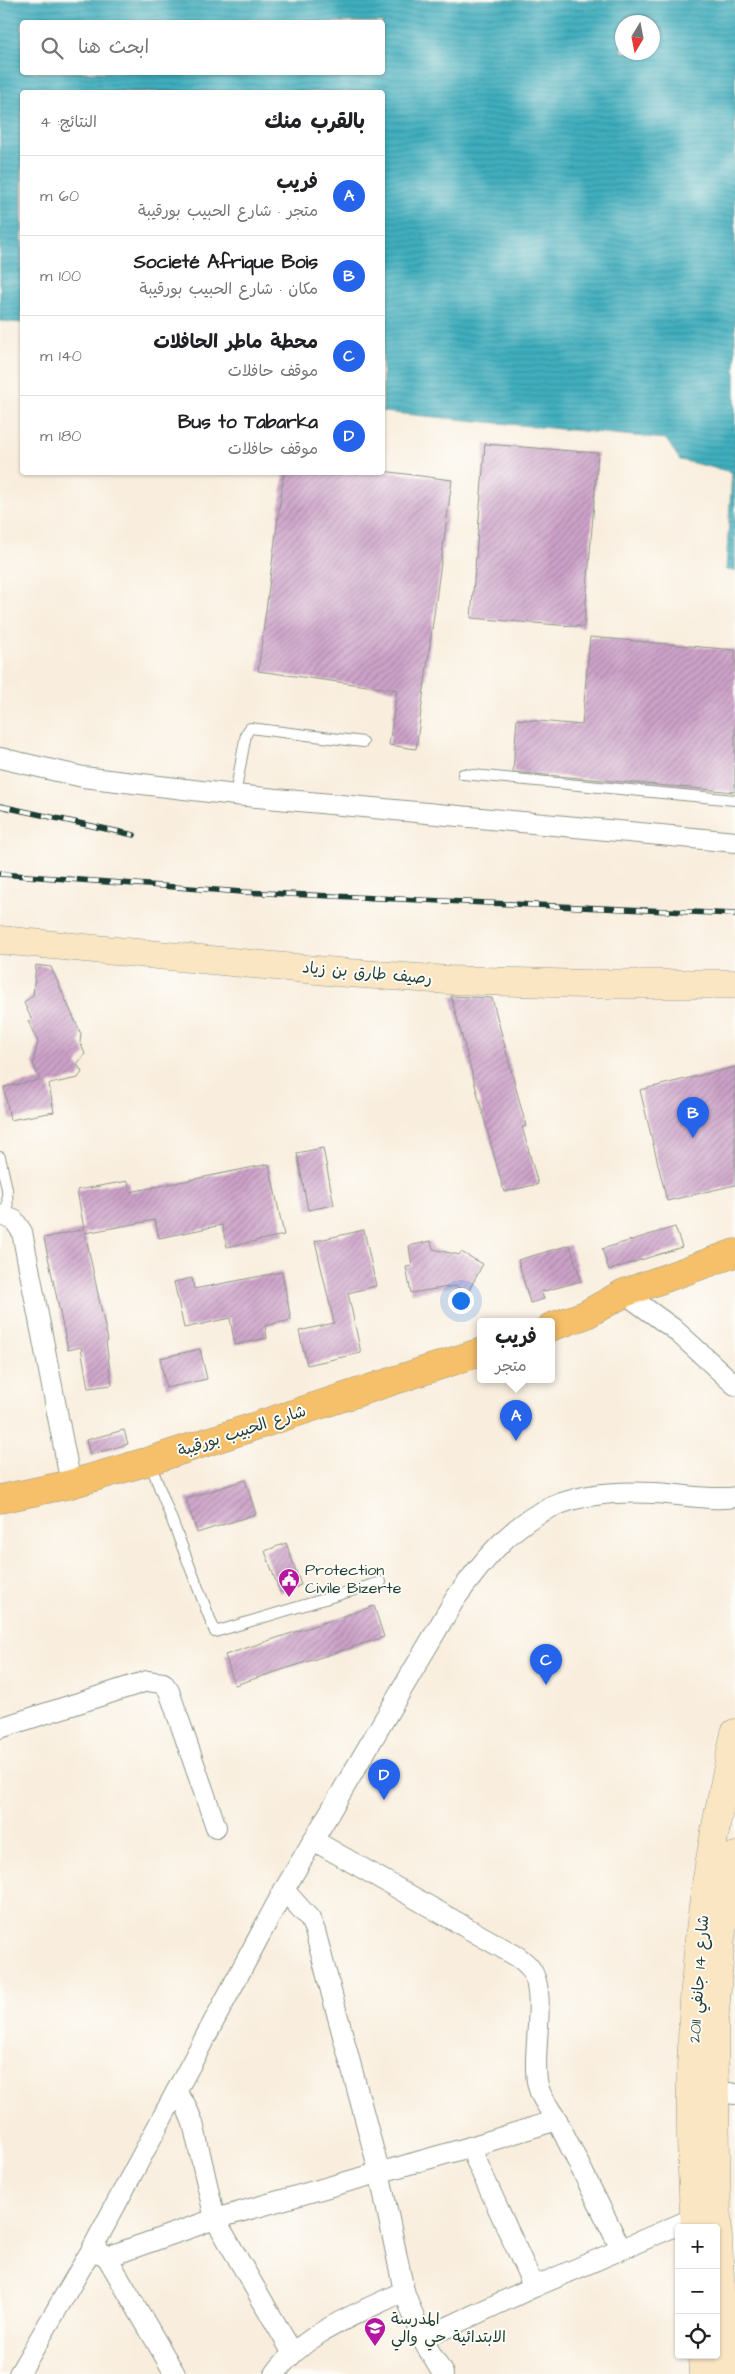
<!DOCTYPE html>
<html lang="ar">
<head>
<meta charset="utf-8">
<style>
	:root { --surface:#fff; --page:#f6f6f6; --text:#202124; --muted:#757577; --line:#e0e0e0; --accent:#2563eb }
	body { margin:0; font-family:"Architects Daughter","Playpen Sans Arabic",sans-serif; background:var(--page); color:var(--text); direction:rtl }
	.controls { position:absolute; right:15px; bottom:15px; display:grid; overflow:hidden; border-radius:5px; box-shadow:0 1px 4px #0004 }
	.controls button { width:45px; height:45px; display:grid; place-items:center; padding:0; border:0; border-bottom:1px solid var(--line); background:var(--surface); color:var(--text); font:25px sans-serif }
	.compass { position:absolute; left:615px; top:15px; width:45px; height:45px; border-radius:50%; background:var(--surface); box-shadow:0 1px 4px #0004; rotate:190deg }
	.you { position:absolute; left:460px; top:1300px; width:18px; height:18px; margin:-12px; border:4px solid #fff; border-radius:50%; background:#1a73e8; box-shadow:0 0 0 8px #1a73e833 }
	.badge { display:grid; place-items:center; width:32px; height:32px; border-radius:50%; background:var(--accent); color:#fff; font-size:16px; font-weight:700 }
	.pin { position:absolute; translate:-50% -41px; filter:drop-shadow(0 1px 2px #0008) }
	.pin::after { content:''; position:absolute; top:26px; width:18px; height:15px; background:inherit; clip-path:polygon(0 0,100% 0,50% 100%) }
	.popup { position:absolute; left:477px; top:1318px; width:78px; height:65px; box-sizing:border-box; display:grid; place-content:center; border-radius:5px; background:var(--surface); filter:drop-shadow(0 1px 4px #0005); font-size:16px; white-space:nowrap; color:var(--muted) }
	.popup b { font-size:19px; color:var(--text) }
	.popup::after { content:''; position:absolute; left:50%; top:100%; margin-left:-10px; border:10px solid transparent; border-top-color:var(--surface) }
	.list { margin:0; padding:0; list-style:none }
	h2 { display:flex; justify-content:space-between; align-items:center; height:65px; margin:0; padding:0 20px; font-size:21px }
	h2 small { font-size:16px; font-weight:400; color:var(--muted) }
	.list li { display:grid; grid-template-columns:32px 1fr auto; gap:15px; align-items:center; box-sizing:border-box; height:80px; padding:0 20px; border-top:1px solid var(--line) }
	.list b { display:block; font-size:19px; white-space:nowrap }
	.list p { margin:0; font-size:16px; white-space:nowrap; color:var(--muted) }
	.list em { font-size:16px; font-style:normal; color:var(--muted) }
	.icon { flex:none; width:28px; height:28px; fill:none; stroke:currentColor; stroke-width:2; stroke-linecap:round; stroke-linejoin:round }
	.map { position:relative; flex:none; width:735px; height:2374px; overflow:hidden; direction:ltr }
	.search { position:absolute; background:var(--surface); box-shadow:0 1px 4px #0004; left:20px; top:20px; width:365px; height:55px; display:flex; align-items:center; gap:12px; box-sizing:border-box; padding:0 18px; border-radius:5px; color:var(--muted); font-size:19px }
	.panel { position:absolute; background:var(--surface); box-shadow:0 1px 4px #0004; left:20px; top:90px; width:365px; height:385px; border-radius:5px; direction:rtl }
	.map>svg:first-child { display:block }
	.water { fill:url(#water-rules); stroke:#307679; fill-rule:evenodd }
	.building { fill:url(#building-hatch) }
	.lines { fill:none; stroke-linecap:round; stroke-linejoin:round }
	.lane-casing { stroke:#8c9689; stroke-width:12 }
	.street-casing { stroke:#8c9689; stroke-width:22 }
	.secondary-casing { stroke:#8c9689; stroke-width:29 }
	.primary-casing { stroke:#8c9689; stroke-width:29 }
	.lane { stroke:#fff; stroke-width:10 }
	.street { stroke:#fff; stroke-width:20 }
	.secondary { stroke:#fbe6c4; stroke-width:28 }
	.primary { stroke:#f6c06b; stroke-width:28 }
	.rail-casing { stroke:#1f3d34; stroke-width:5.5 }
	.rail { stroke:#fdfcf7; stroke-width:4; stroke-dasharray:11; stroke-linecap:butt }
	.labels { text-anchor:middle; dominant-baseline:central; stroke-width:4; stroke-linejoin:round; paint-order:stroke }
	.street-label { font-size:16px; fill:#1f3d34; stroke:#fdfcf7 }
	.poi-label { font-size:16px; fill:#1f3d34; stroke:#fdfcf7; text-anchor:start }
</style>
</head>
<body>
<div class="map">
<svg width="735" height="2374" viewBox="0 0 735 2374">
	<defs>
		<pattern id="water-rules" width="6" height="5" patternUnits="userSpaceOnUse" patternTransform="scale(1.25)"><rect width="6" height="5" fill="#40aebe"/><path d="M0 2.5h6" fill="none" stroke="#358f9b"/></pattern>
		<pattern id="building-hatch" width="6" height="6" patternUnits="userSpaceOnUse" patternTransform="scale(1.25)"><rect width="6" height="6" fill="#cda2c9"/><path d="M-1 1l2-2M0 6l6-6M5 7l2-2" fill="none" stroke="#a685a4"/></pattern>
	</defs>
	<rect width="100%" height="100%" fill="#fdfcf7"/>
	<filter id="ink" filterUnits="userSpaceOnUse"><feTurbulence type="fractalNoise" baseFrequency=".02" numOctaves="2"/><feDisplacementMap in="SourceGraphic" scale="10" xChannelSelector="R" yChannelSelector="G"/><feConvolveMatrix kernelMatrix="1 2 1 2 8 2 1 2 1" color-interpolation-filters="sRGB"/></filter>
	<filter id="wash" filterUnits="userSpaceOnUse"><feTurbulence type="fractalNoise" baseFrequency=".0096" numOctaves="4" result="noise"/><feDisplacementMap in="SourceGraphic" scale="20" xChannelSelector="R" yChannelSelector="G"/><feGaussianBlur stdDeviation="1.12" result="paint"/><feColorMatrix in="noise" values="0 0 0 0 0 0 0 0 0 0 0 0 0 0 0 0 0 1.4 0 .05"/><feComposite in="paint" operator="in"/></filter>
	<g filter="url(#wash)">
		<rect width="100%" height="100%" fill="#f9eede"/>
		<path class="water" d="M0 0H735V571L726 570 732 472 680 460 666 439 383 412 382 92H22V323L0 321ZM22 22H382V72H22ZM622 22H652V52H622Z"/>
		<g id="blocks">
			<g class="building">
				<polygon points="485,444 598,453 584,627 471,618"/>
				<polygon points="382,471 452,480 416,749 389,745 397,690 258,671 284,472"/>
				<polygon points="590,637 735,650 735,792 513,772 517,719 582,725"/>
				<polygon points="36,965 51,967 81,1034 80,1042 85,1054 77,1064 82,1072 78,1078 49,1084 54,1112 10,1120 4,1087 40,1080 33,1063 38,1042 28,1021 32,1020 24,1003 33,995"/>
				<polygon points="451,996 492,998 526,1126 522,1127 538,1184 504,1192"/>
				<polygon points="735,1067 735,1185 667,1201 640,1090"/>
				<polygon points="323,1148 334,1205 308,1210 297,1153"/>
				<polygon points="269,1164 284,1235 227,1247 222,1225 159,1238 155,1220 85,1233 108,1341 106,1342 112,1385 88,1388 81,1347 68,1350 44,1238 84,1229 77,1190 128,1181 130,1192"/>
				<polygon points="675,1227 682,1247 609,1270 602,1249"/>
				<polygon points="364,1230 376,1286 348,1293 361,1353 307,1365 299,1331 334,1323 315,1241"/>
				<polygon points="431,1241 433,1249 459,1255 461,1252 483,1264 468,1292 455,1286 411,1293 406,1267 412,1266 409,1246"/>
				<polygon points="570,1245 581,1281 541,1292 544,1299 530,1303 518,1260"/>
				<polygon points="282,1272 291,1320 265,1326 267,1338 235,1345 230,1318 184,1328 174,1282 192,1278 194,1289"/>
				<polygon points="200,1349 207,1379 166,1388 160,1358"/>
				<polygon points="124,1430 128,1444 90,1455 86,1440"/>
				<polygon points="245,1480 256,1514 197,1533 186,1499"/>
				<polygon points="286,1543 301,1585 280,1593 265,1551"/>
				<polygon points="374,1606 384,1637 235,1685 225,1655"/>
			</g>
		</g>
	</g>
	<g filter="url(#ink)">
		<use href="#blocks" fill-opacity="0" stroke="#8c9689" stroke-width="1"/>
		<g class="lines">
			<g class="lane-casing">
				<g id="lane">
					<polyline points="463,774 735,800"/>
					<polyline points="235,795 246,734 250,728 363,742"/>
					<polyline points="0,1157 7,1189 8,1216"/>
					<polyline points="150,1463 215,1632 381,1582"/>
				</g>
			</g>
			<g class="street-casing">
				<g id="street">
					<polyline points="0,758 83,777 235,795 735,842"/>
					<polyline points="0,1215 14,1220 22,1232 71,1484"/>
					<polyline points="624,1293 674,1329 735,1385"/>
					<polyline points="0,1728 147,1681 163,1683 169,1691 216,1827"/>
					<path d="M313 1840 518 1957C522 1960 527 1964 530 1968 549 1993 530 2054 538 2086 541 2099 550 2109 557 2120"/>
					<polyline points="284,1890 310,1919 315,1931 379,2171 404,2291 422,2339 443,2374"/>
					<polyline points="714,2091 735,2094"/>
					<polyline points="177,2093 186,2106 193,2123 215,2219 292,2352"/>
					<polyline points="470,2147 534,2287"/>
					<polyline points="92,2249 107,2257 215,2219 470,2147 557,2120 621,2249"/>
					<polyline points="107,2257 175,2374"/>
					<polyline points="422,2339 534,2287 694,2218"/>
					<path d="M19 2374 92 2249 284 1890 455 1599C514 1518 551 1488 655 1493 678 1494 714 1501 735 1497"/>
					<path d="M275 2374C304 2332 360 2313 404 2291"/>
				</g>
			</g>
			<g class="secondary-casing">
				<g id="secondary">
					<polyline points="0,940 348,973 448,980 584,984 735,984"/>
					<path d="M695 2228C689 2140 689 2050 697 1962 703 1885 719 1808 735 1733"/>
					<polyline points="702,2355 703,2374"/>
					<polyline points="725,2374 717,2220 714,2026 721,1937 735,1856"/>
				</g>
			</g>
			<g class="primary-casing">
				<g id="primary">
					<polyline points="551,1327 585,1315 624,1293 735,1253"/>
					<polyline points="0,1499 71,1484 149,1461 481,1352"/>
				</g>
			</g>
			<use href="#lane" class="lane"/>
			<use href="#street" class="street"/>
			<use href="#secondary" class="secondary"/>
			<use href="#primary" class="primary"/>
			<g class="rail-casing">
				<g id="rail">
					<polyline points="0,806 134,835"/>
					<polyline points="0,874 242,892 735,914"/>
				</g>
			</g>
			<use href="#rail" class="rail"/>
		</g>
	</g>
	<defs>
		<g id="civic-pin" transform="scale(1.125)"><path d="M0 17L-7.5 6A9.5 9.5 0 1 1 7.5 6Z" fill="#b5179e" stroke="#fdfcf7"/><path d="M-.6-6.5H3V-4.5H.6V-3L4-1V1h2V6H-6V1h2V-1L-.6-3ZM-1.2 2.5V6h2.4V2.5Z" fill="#fff"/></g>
		<g id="school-pin" transform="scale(1.125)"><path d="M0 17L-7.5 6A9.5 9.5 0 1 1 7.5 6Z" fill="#b5179e" stroke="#fdfcf7"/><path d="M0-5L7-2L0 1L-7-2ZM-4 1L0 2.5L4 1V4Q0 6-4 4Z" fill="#fff"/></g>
	</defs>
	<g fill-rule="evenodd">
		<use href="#civic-pin" x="289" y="1579"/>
		<use href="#school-pin" x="375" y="2328"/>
	</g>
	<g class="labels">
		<g class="street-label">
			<text transform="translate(367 973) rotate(5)">رصيف طارق بن زياد</text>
			<text transform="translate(242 1431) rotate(-18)">شارع الحبيب بورقيبة</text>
			<text transform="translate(699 1979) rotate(-86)">شارع 14 جانفي 2011</text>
		</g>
		<g class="poi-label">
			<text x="305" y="1570">Protection<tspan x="305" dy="18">Civile Bizerte</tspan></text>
			<text x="391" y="2319">المدرسة<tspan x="391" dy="18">الابتدائية حي والي</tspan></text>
		</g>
	</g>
</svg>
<div class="controls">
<button>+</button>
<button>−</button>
<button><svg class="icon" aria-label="locate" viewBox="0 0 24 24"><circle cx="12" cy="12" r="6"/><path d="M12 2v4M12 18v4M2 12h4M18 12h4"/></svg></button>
</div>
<svg class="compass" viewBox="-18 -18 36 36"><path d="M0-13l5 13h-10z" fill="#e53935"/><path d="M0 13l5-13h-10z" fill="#757577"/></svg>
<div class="you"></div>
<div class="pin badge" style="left:516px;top:1441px">A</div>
<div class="popup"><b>فريب</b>متجر</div>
<div class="pin badge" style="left:693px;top:1138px">B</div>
<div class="pin badge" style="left:546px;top:1685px">C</div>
<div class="pin badge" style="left:384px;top:1800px">D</div>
<div class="search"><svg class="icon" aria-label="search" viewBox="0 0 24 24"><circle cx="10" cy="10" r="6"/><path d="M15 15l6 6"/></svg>ابحث هنا</div>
<section class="panel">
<h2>بالقرب منك<small>النتائج: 4</small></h2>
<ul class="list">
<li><span class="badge">A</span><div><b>فريب</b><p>متجر · شارع الحبيب بورقيبة</p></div><em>60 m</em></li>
<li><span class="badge">B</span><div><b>Societé Afrique Bois</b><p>مكان · شارع الحبيب بورقيبة</p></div><em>100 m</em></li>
<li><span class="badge">C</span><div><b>محطة ماطر الحافلات</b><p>موقف حافلات</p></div><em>140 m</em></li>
<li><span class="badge">D</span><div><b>Bus to Tabarka</b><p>موقف حافلات</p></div><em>180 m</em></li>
</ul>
</section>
</div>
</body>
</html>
